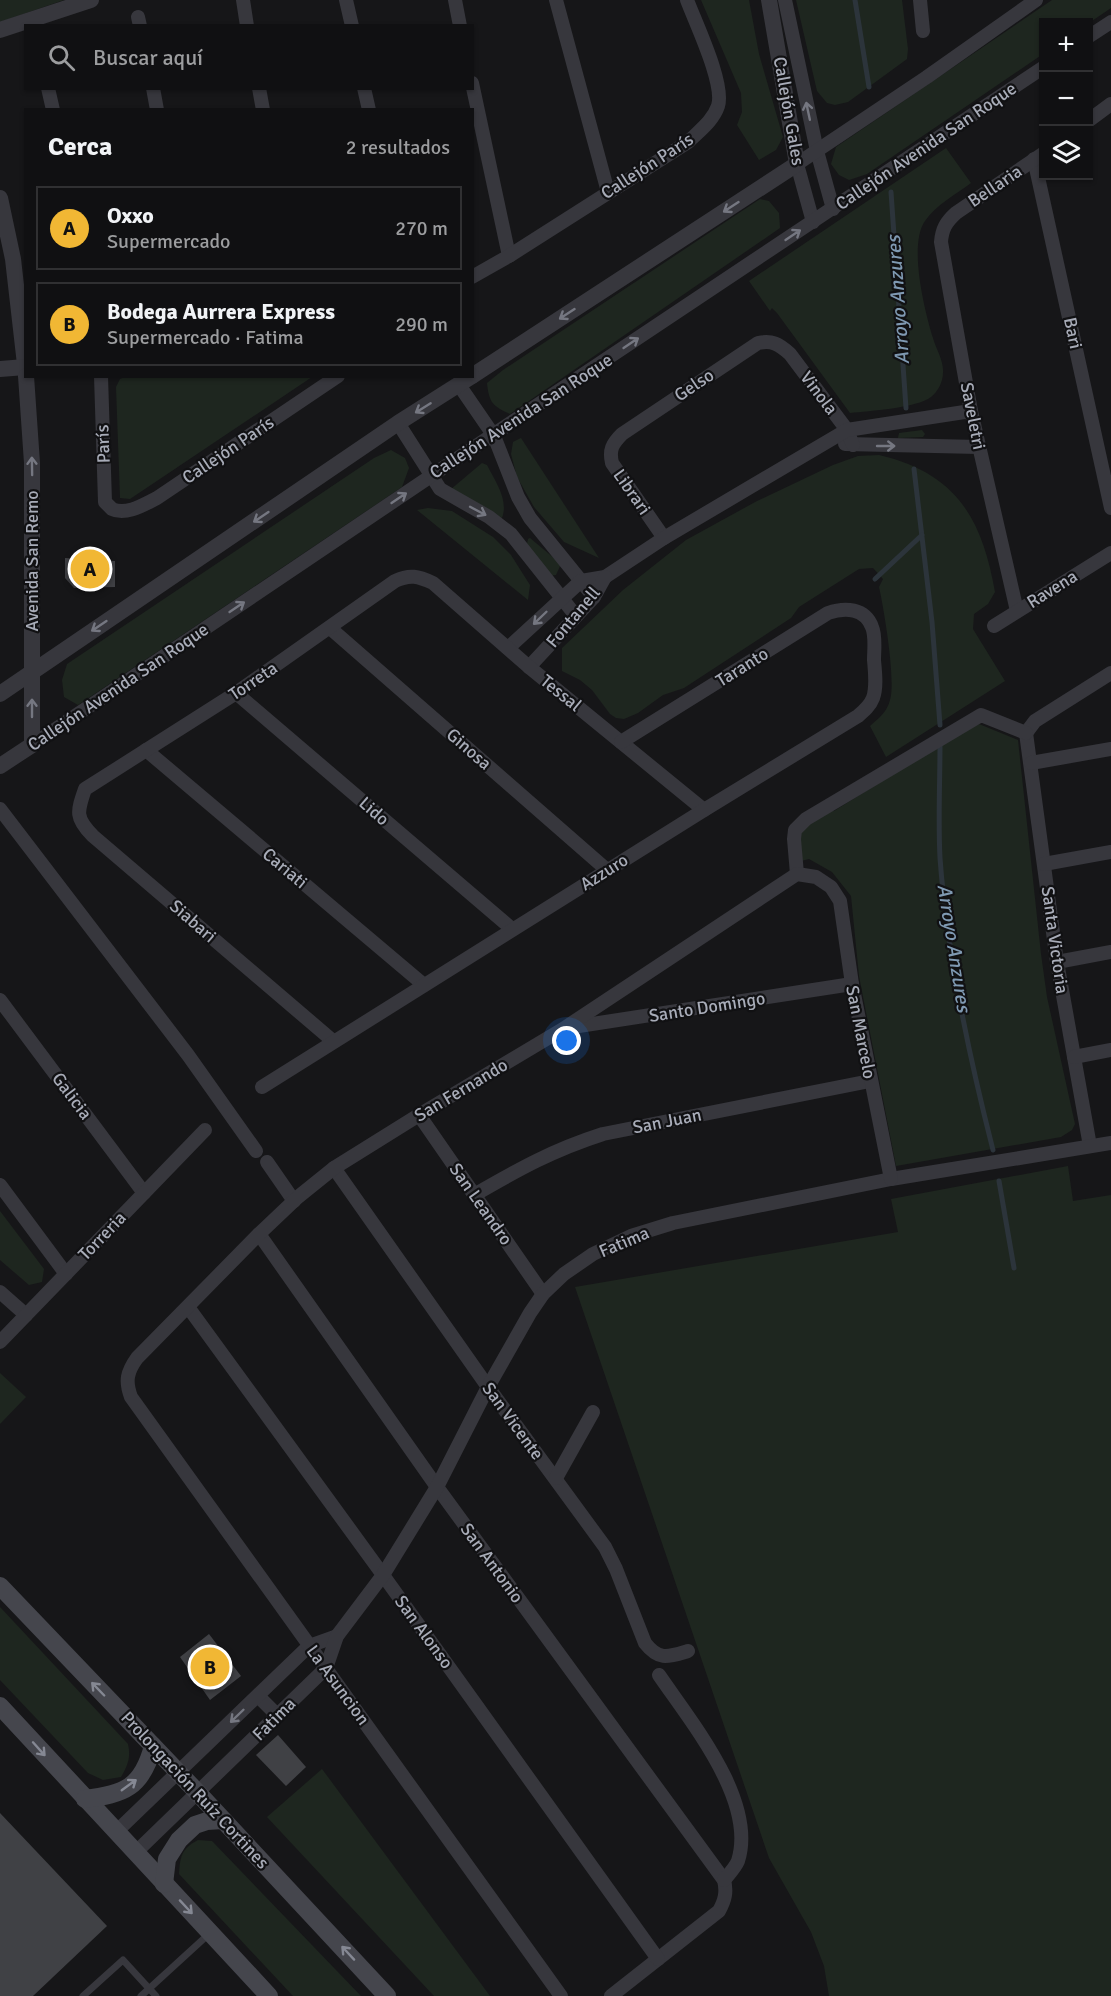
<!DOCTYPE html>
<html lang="es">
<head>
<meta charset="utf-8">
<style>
	:root { --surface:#101012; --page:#1e1e20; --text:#f1f3f6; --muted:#9c9d9f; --line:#303032; --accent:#f1b734 }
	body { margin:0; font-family:Signika,sans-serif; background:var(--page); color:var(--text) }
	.controls { position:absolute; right:18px; top:18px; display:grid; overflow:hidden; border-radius:0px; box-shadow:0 2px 4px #0004 }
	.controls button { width:54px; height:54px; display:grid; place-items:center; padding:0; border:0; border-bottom:2px solid var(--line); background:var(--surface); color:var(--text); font:30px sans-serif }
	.you { position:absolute; left:567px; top:1041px; width:21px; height:21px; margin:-15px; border:4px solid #fff; border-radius:50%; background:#1a73e8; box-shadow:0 0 0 9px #1a73e833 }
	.badge { display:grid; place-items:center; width:39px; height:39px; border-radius:50%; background:var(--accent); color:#111; font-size:20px; font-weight:700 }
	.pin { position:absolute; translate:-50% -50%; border:3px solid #fff; box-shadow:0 2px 6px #0006 }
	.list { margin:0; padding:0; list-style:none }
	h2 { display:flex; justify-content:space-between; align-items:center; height:78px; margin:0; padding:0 24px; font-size:26px }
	h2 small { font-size:20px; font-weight:400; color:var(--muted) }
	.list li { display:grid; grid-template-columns:39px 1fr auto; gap:18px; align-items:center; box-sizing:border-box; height:84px; margin:0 12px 12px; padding:0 12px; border:2px solid var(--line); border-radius:0px }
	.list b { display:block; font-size:22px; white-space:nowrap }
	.list p { margin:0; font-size:20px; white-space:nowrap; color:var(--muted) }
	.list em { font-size:20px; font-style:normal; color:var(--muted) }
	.icon { flex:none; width:33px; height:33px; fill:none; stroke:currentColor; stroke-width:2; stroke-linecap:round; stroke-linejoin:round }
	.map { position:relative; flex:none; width:1111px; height:1996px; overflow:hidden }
	.search { position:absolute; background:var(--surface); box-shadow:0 2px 4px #0004; left:24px; top:24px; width:450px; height:66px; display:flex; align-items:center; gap:15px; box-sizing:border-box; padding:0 21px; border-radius:0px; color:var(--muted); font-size:22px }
	.panel { position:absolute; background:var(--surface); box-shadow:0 2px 4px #0004; left:24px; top:108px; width:450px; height:270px; border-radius:0px }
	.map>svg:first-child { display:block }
	.green { fill:#1e261f }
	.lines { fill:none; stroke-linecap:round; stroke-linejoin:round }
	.stream { stroke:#2c343b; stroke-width:5 }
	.building { fill:#404145 }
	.service { stroke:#37373d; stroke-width:7 }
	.minor { stroke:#37373d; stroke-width:14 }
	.tertiary { stroke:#37373d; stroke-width:16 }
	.secondary { stroke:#45464d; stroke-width:18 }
	.oneway { stroke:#757781 }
	.oneway2 { stroke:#858893 }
	.labels { text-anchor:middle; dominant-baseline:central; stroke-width:4.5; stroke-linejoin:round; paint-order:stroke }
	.street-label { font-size:18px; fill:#a8acb8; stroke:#111113 }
	.water-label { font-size:20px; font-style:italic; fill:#7f99b2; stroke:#111113 }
</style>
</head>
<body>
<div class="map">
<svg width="1111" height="1996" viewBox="0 0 1111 1996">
	<rect width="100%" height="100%" fill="#161618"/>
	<g class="green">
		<polygon points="0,0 64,0 0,22"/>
		<polygon points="701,0 749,0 759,54 783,137 776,150 759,160 737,125 742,112 741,93"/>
		<polygon points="796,0 902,0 908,49 907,59 848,102 835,105 827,103 817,91"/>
		<polygon points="1052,0 1111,0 1111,8 1089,23 1044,22 1043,54 867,174 849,180 839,175 831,164 836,147"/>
		<path d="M946 148 971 183C955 195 936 205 925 221 908 245 925 312 933 338 936 349 944 361 943 373 943 381 938 392 931 397 917 408 869 411 850 413L777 313 772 308 770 311 749 281Z"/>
		<path d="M760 199 769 201 779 213 780 228 510 414C492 406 489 402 487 383L503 370Z"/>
		<polygon points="127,376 312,376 312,377 130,499 120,498 116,387 120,379"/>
		<polygon points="922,430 925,434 923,437 898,438 899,433"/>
		<polygon points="521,438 599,558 564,542 534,507 517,477 511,454 513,442"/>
		<polygon points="391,450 405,458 409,468 402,487 78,705 64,697 62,680 67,664 374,458"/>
		<path d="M879 455C956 473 982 518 995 592L988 604 974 614 973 629 1005 681 886 757 870 726C879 718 887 712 890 700 896 681 884 609 879 587L883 579 873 568 859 569 799 607 791 618 684 688 663 695 638 713 624 719 616 718 610 714 592 690 580 680 562 671V648L623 590 686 540 757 501 833 465 858 456Z"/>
		<path d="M482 463 487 465C495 481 509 500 502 518L450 490Z"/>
		<polygon points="428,508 452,511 493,537 511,555 530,585 528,600 417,510"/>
		<polygon points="530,538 561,564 556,575 549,576 527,544 528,539"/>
		<polygon points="979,724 1018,740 1041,954 1047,997 1075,1124 1072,1130 1061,1137 896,1166 859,976 851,896 832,872 809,859 801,861 800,831 829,809 834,811 959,733"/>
		<polygon points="1068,1166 1073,1201 1111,1195 1111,1996 829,1996 824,1966 811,1932 769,1858 575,1287 898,1232 891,1199"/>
		<polygon points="0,1211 44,1269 42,1282 29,1285 0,1260"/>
		<polygon points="0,1373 26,1397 0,1424"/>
		<path d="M0 1607 128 1744C131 1757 128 1765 121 1777L103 1780 88 1773 0 1680Z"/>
		<polygon points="322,1769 490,1996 434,1996 267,1817"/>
		<path d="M198 1840 212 1841 361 1996H293L179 1874C180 1857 181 1849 198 1840Z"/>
	</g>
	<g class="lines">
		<g class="stream">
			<polyline points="855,0 869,87"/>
			<polyline points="891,192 906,408"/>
			<polyline points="914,469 932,622 940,725"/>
			<polyline points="875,579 922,535"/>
			<path d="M940 744C940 782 938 820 940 858 947 955 969 1056 993 1150"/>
			<polyline points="999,1181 1014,1268"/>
		</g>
	</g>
	<g class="building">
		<polygon points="65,558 115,561 115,587 74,588 65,578"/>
		<polygon points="209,1634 241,1676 210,1700 180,1657"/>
		<polygon points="278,1735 306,1767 286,1786 256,1755"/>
		<polygon points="0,1813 107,1926 33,1996 0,1996"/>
	</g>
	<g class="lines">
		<g class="service">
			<polyline points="83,1996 123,1960 156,1996"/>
			<polyline points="141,1996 210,1933"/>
		</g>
		<g class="minor">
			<polyline points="243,0 247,26"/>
			<polyline points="346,0 352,26"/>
			<polyline points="455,0 460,26"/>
			<polyline points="556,0 608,192"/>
			<polyline points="785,0 817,151 833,209"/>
			<polyline points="920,0 923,31"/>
			<polyline points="138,17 140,26"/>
			<polyline points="1088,37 1111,22"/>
			<polyline points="472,83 509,256"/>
			<polyline points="48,88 53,110"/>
			<polyline points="153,88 157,110"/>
			<polyline points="259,88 263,110"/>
			<polyline points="364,88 369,110"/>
			<polyline points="1088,121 1111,104"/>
			<polyline points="1034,159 1111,508"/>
			<polyline points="813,222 797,164 927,77 1036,0"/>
			<path d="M472 277 509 256 688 142C699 131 713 121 718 106 725 84 696 24 687 0"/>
			<path d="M101 376 105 502C105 502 112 509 112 509 126 516 145 504 157 498L338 376"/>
			<polyline points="459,385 494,436 518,497 530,518 594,597"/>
			<polyline points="398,423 440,489 489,517 511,534 576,616"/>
			<polyline points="845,444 979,447"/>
			<path d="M664 538 612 463C609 450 612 444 622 434L758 343C772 340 779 344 790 354L847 430 853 445"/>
			<path d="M1017 611 971 411 941 242C942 229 946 222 956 213L1044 153"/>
			<polyline points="994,626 1111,553"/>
			<polyline points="330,628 607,870"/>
			<polyline points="508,648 581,581 605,577 664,538 847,430 971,411"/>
			<polyline points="529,667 594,597 605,577"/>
			<polyline points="236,693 512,929"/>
			<polyline points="1026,733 1057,962 1090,1146"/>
			<polyline points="1026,733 1035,721 1111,673"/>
			<polyline points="32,745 431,476 1044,67"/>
			<polyline points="146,750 424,985"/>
			<polyline points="1031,763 1111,749"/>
			<polyline points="0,809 188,1055 256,1151"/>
			<polyline points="1044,864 1111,852"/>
			<polyline points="797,874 794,839 795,830 806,819 981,715 1026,733"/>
			<polyline points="1057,962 1111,952"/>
			<polyline points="0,1000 144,1193"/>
			<polyline points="566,1028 852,984"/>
			<path d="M333 1041 93 836C75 818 77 812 85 789L236 693 395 581C410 574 418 576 433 583L529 667 704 810"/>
			<polyline points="1074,1057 1111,1050"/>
			<path d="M262 1087 704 810 858 716C864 711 870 706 873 698 877 687 875 672 874 660 874 650 876 636 872 627 865 608 845 607 828 613L621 742"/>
			<polyline points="419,1115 543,1294"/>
			<polyline points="267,1162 294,1201"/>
			<path d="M334 1168 488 1387 605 1547 616 1569 645 1643C659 1661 668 1657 688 1651"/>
			<polyline points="0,1185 66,1274"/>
			<path d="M474 1195C519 1169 553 1150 603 1134L870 1081"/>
			<path d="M259 1234 437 1487 724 1880C727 1892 725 1900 719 1911L611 1996"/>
			<polyline points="0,1292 26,1315"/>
			<polyline points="188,1307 383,1575 658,1959"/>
			<polyline points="0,1342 205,1130"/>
			<polyline points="556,1478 593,1412"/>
			<path d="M659 1675C691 1722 757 1801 738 1861 735 1868 729 1874 724 1880"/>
			<polyline points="258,1696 278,1716"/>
			<polyline points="116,1832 309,1646 337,1636"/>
			<polyline points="135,1853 326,1668 337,1636 383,1575 437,1487 488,1387 530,1313 543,1294 564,1274 593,1254 631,1236 673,1223 891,1179 1111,1143"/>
			<path d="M561 1996 131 1397C125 1381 127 1372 137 1358L259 1234 298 1197 334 1168 419 1115 563 1029 797 874 816 877 831 887 840 901 852 984 891 1179"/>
		</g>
		<g class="tertiary">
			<polyline points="0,30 91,0"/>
			<polyline points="0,198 13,259 26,373"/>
			<polyline points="0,369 25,367"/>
			<polyline points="472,376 797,164 769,0"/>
			<polyline points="0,694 398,423 472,376"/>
			<polyline points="0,766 32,745 32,463 26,376"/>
		</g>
		<g class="secondary">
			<polyline points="0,1586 198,1793 387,1996"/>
			<polyline points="0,1706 269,1996"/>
			<path d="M85 1799C124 1794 142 1788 153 1746"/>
			<polyline points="164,1884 167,1859 179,1840 195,1825 207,1821 223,1820"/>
		</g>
	</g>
	<defs><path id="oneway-shaft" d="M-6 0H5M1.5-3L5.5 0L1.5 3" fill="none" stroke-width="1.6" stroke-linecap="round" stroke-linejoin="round" transform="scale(1.5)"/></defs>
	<g class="oneway">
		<use href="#oneway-shaft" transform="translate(808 111) rotate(-102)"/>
		<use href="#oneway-shaft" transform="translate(731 207) rotate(147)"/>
		<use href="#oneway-shaft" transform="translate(793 235) rotate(-34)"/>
		<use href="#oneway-shaft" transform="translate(567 314) rotate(147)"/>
		<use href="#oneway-shaft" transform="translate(631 343) rotate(-34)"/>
		<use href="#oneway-shaft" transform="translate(423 408) rotate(148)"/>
		<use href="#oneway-shaft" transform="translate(886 446)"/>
		<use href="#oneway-shaft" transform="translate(32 466) rotate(-91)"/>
		<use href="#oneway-shaft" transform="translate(399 498) rotate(-34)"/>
		<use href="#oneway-shaft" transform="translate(478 511) rotate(28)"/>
		<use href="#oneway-shaft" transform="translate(261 517) rotate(146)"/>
		<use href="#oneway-shaft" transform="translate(237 607) rotate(-34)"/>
		<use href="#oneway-shaft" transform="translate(540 618) rotate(136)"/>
		<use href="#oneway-shaft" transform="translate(99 626) rotate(146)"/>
		<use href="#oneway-shaft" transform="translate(32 708) rotate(-90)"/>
		<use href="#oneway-shaft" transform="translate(237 1716) rotate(136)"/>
	</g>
	<g class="oneway2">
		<use href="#oneway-shaft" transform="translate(98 1689) rotate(-134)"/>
		<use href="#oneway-shaft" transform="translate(39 1749) rotate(48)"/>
		<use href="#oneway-shaft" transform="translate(129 1785) rotate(-36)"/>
		<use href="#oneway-shaft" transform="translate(186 1907) rotate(47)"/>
		<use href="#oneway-shaft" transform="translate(348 1953) rotate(-133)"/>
	</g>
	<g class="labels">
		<g class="street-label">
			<text transform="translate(789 111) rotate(80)">Callejón Gales</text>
			<text transform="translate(926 146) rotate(-34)">Callejón Avenida San Roque</text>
			<text transform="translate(647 166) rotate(-33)">Callejón París</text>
			<text transform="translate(995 186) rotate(-34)">Bellaria</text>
			<text transform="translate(1073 333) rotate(78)">Bari</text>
			<text transform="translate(694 385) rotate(-34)">Gelso</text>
			<text transform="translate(819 393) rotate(53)">Vinola</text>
			<text transform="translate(521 416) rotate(-33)">Callejón Avenida San Roque</text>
			<text transform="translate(973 416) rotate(79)">Saveletri</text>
			<text transform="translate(103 444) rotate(-92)">París</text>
			<text transform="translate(228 450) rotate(-34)">Callejón París</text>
			<text transform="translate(632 492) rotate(55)">Librari</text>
			<text transform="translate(32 561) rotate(-90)">Avenida San Remo</text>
			<text transform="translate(1052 589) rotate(-32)">Ravena</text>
			<text transform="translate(573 617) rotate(-50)">Fontanell</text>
			<text transform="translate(742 667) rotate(-32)">Taranto</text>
			<text transform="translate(253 681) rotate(-34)">Torreta</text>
			<text transform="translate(118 687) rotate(-34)">Callejón Avenida San Roque</text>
			<text transform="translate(561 693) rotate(39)">Tessal</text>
			<text transform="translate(469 749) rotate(41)">Ginosa</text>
			<text transform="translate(374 811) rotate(41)">Lido</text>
			<text transform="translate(285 868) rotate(40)">Cariati</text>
			<text transform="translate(604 872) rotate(-32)">Azzuro</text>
			<text transform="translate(193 921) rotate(41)">Siabari</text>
			<text transform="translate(1055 940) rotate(82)">Santa Victoria</text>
			<text transform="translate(707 1007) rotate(-9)">Santo Domingo</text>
			<text transform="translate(861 1032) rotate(79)">San Marcelo</text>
			<text transform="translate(461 1090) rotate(-31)">San Fernando</text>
			<text transform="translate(72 1096) rotate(53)">Galicia</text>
			<text transform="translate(667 1121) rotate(-11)">San Juan</text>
			<text transform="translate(481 1204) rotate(55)">San Leandro</text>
			<text transform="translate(102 1236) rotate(-46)">Torreria</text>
			<text transform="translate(624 1242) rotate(-23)">Fatima</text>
			<text transform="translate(513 1421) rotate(54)">San Vicente</text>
			<text transform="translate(492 1563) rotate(54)">San Antonio</text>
			<text transform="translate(424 1632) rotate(54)">San Alonso</text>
			<text transform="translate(338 1685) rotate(54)">La Asuncion</text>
			<text transform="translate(274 1719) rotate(-45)">Fatima</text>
			<text transform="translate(195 1790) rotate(47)">Prolongación Ruíz Cortines</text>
		</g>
		<g class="water-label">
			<text transform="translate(898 300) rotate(-94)">Arroyo Anzures</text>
			<text transform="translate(954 948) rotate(81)">Arroyo Anzures</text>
		</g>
	</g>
</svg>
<div class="controls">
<button>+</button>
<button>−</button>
<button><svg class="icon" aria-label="layers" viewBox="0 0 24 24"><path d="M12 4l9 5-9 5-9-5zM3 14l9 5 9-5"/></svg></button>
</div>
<div class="you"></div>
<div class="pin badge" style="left:90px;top:569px">A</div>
<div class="pin badge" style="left:210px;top:1667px">B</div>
<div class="search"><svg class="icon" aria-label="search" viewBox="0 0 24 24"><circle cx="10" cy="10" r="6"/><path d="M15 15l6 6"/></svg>Buscar aquí</div>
<section class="panel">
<h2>Cerca<small>2 resultados</small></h2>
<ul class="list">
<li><span class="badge">A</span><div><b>Oxxo</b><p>Supermercado</p></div><em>270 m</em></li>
<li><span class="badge">B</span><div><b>Bodega Aurrera Express</b><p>Supermercado · Fatima</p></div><em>290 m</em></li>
</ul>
</section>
</div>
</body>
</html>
